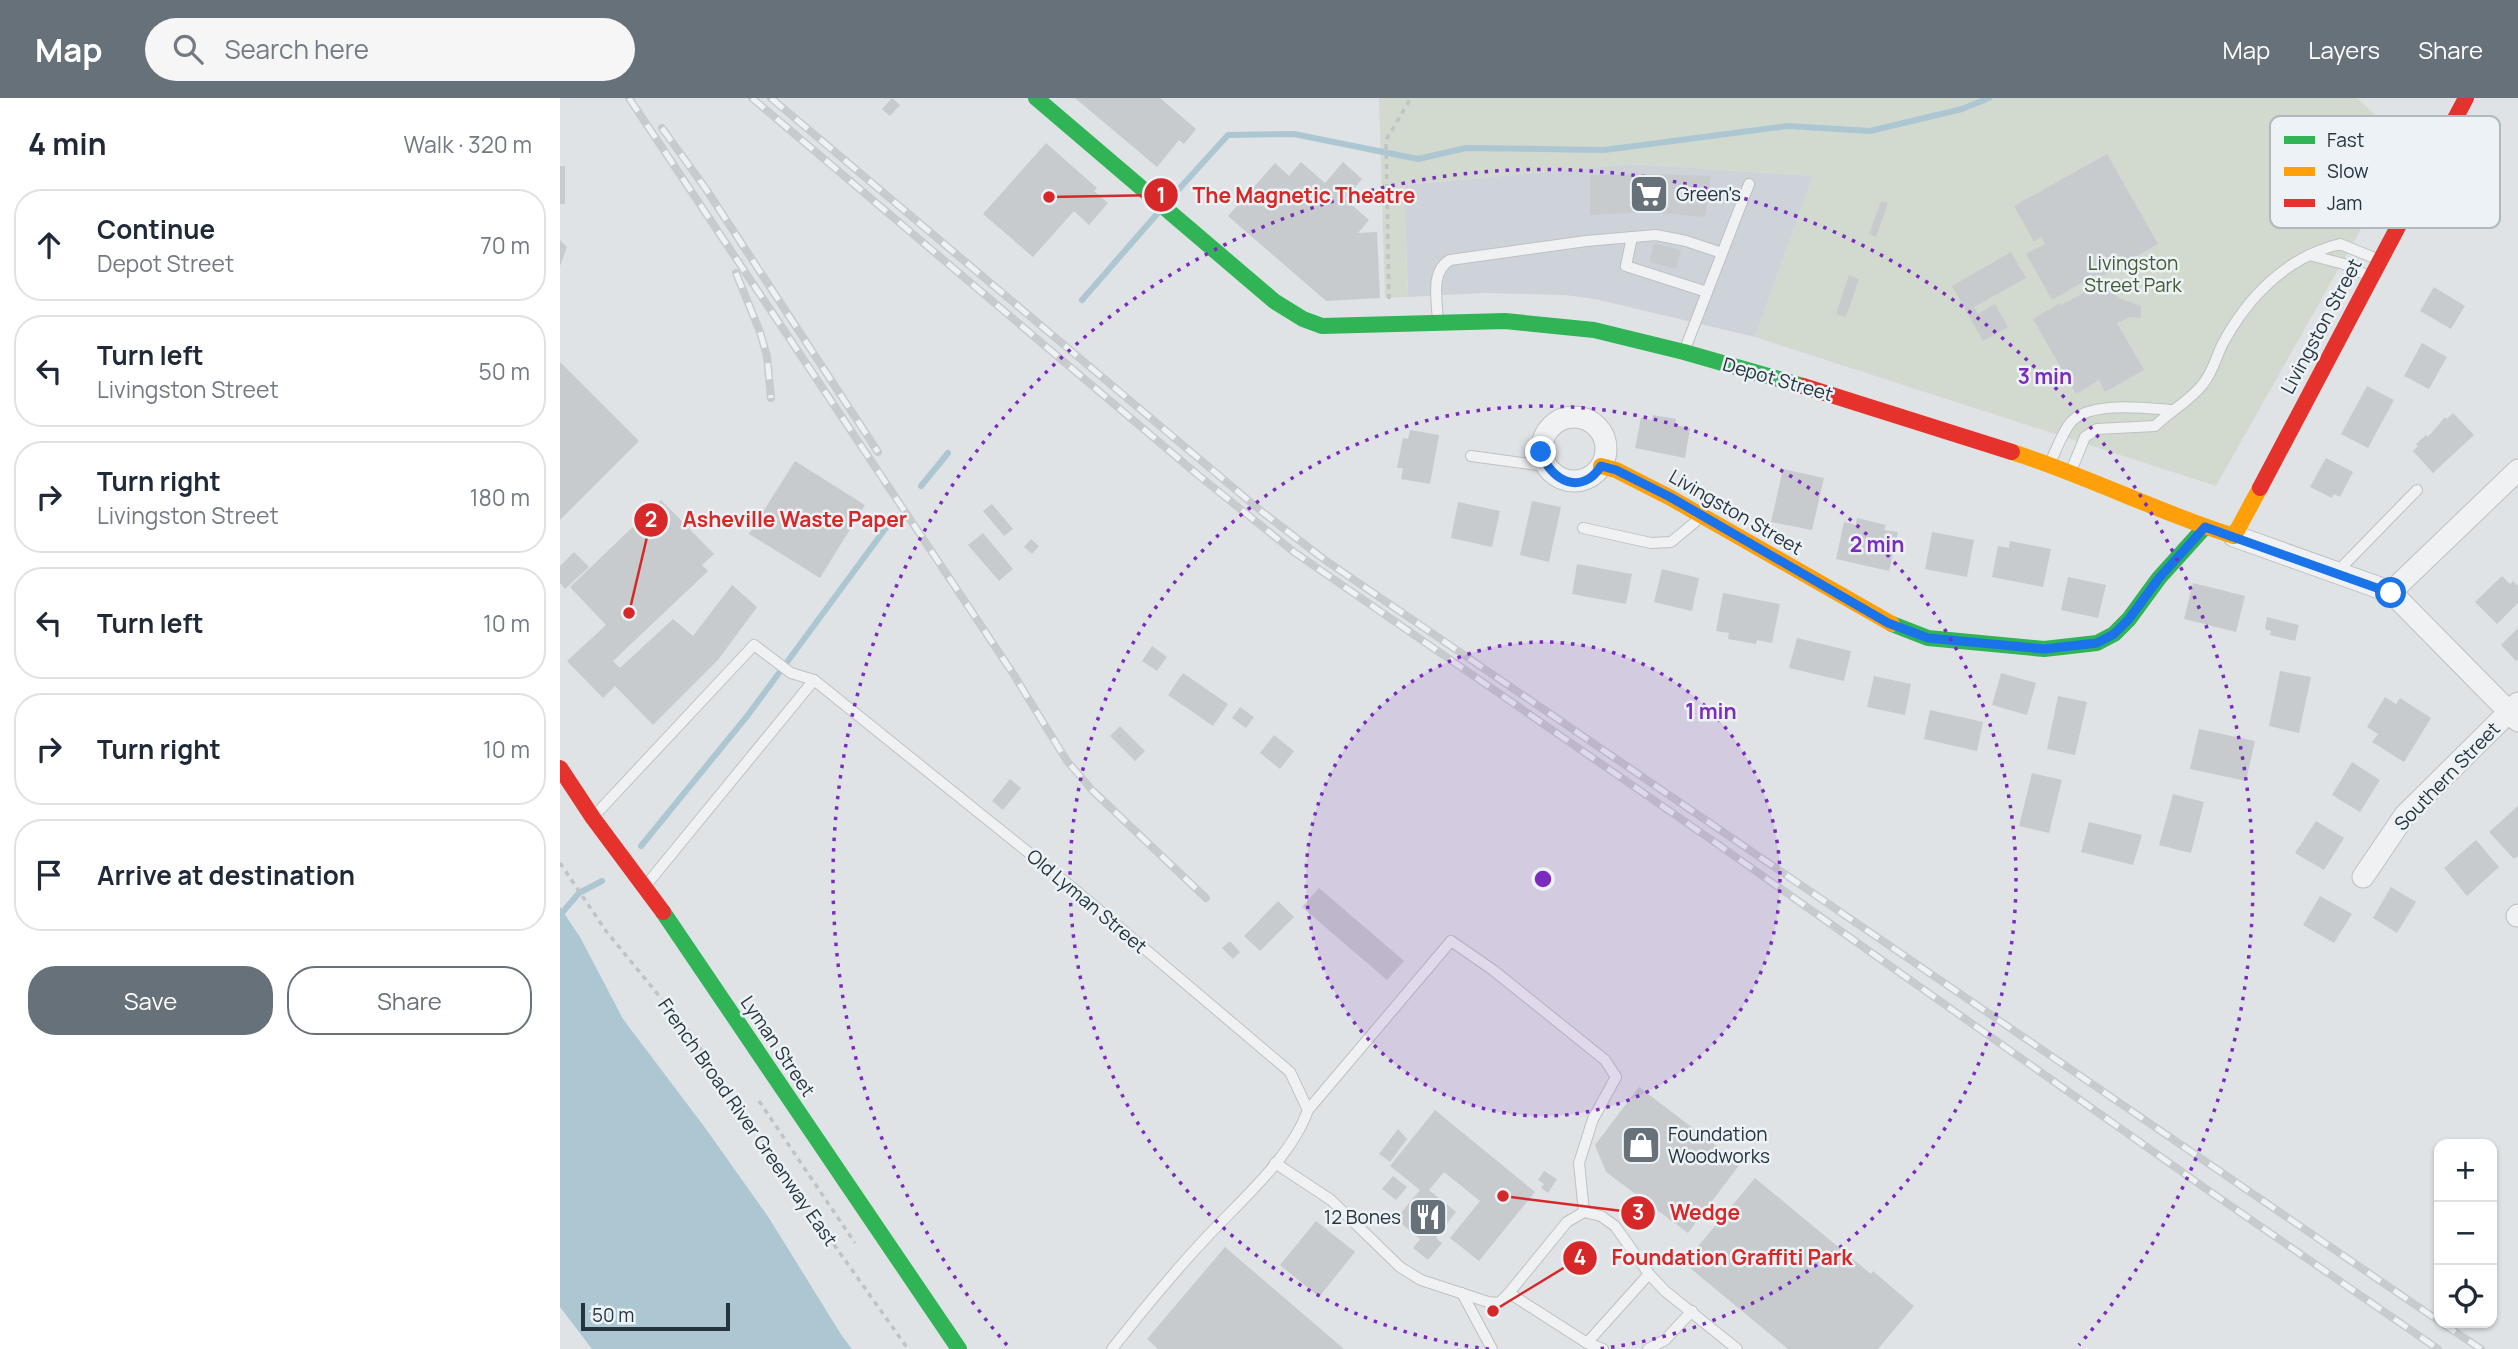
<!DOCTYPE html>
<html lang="en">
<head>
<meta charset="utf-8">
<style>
	:root { --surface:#fff; --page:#f6f6f7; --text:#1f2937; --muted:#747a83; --line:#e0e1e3; --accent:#677179 }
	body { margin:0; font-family:Manrope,sans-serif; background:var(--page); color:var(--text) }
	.controls { position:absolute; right:21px; bottom:21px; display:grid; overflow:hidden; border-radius:14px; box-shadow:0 2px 5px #0004 }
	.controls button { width:63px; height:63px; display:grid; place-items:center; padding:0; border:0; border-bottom:2px solid var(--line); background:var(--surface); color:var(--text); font:35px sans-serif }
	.scale { position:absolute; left:21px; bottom:18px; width:149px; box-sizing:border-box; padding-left:7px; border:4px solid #26343f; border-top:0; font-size:19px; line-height:24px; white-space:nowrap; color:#26343f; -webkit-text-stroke:5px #ecf2f5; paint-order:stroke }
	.stop { position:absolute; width:21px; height:21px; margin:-16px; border:5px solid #1a73e8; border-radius:50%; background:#fff }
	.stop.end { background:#1a73e8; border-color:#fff; box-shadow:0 2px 7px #0008 }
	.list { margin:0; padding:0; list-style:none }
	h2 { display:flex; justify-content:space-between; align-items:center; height:91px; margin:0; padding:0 28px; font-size:30px }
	h2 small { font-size:23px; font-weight:400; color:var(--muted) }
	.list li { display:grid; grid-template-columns:46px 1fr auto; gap:21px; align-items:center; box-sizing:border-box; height:112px; margin:0 14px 14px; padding:0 14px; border:2px solid var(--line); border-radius:28px }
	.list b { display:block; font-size:26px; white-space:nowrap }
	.list p { margin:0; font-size:23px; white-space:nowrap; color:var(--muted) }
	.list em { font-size:23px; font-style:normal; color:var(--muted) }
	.actions { display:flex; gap:14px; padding:21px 28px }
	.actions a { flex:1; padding:16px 0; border:2px solid var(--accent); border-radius:28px; text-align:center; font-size:24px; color:var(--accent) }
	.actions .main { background:var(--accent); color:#fff }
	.icon { flex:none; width:38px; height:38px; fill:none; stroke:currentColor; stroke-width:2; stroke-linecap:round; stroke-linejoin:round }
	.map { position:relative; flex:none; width:1958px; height:1251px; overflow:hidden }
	header { display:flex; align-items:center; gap:42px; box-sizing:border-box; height:98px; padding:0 35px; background:var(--accent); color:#fff }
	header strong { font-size:33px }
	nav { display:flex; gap:38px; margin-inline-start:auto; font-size:24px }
	.search { width:490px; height:63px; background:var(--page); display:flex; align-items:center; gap:18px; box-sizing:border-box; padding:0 24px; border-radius:38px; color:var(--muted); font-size:26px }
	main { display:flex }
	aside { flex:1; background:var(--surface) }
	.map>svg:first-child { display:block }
	.built { fill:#cdd3d9 }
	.green { fill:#d2dad0 }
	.water { fill:#acc7d2 }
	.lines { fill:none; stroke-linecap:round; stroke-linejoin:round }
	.stream { stroke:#acc7d2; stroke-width:6 }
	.building { fill:#c8cbcd }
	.lane-casing { stroke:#bec1c3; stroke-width:12 }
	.street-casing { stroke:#bec1c3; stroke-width:23 }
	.path { stroke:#bfc3c5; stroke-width:3.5; stroke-dasharray:5 5; stroke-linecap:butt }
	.lane { stroke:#eff1f2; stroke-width:10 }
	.street { stroke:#eff1f2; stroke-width:21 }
	.fast { stroke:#30b455; stroke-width:16 }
	.slow { stroke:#ff9f0a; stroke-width:16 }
	.jam { stroke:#e5322d; stroke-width:16 }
	.rail-casing { stroke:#c8cbcd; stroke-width:8 }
	.rail { stroke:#ecf2f5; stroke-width:5; stroke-dasharray:16; stroke-linecap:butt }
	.route { stroke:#1a73e8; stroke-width:9 }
	.ring { fill:none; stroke:#7b2cbf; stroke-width:3.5; stroke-dasharray:3.5 7 }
	.labels { text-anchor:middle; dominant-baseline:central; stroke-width:5; stroke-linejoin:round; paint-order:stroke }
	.poi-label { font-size:19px; fill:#26343f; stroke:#ecf2f5; text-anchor:start }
	.park-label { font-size:19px; fill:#435b33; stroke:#ecf2f5 }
	.street-label { font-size:19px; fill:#26343f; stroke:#ecf2f5 }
	.key { fill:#ecf2f5; stroke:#b1b9be; stroke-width:2 }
	.key-label { font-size:19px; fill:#26343f }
	.centre { fill:#7b2cbf; stroke:#ecf2f5; stroke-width:3.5 }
	.ring-label { font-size:21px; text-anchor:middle; font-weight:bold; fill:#7b2cbf; stroke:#ecf2f5; stroke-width:5; stroke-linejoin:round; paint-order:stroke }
	.leader { fill:none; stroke:#d62828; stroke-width:2.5 }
	.callout-dot { fill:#d62828; stroke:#ecf2f5; stroke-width:2.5 }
	.mark-label { font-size:21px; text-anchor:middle; font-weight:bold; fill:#fff }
	.callout-label { font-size:21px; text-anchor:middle; font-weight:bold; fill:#d62828; stroke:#ecf2f5; stroke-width:5; stroke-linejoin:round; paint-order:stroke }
</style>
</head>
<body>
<header>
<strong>Map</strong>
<div class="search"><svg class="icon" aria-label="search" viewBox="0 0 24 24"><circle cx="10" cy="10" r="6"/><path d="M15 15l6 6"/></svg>Search here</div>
<nav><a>Map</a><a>Layers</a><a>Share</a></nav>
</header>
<main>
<aside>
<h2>4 min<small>Walk · 320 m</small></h2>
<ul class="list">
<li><svg class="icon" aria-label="ahead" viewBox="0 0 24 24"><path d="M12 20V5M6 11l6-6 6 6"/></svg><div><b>Continue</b><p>Depot Street</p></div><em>70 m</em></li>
<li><svg class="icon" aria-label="left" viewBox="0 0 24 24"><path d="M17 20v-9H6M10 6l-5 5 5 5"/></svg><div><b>Turn left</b><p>Livingston Street</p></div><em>50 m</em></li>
<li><svg class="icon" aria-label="right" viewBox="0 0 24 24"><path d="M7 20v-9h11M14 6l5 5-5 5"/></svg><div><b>Turn right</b><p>Livingston Street</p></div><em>180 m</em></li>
<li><svg class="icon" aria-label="left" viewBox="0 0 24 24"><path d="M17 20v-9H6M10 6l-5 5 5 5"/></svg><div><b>Turn left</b></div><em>10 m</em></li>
<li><svg class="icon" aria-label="right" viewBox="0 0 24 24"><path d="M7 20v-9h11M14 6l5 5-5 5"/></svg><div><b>Turn right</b></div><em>10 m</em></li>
<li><svg class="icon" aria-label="arrive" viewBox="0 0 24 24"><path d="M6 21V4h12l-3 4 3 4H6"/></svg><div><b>Arrive at destination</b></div></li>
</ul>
<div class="actions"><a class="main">Save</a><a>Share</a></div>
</aside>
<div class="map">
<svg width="1958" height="1251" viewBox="0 0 1958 1251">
	<rect width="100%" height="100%" fill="#e0e3e5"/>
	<polygon class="built" points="1071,66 1253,78 1195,239 1035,201 1005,197 924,195 848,199 844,87"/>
	<polygon class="green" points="819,0 1797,0 1848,48 1656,388 1195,239 1253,78 1071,66 844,87 848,199 825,200"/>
	<polygon class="water" points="0,809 20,839 63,921 146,1031 209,1120 282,1238 292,1251 32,1251 0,1209"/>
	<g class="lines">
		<g class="stream">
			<polyline points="609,102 668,37 734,36 858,61 906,50 1044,52 1228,28 1310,33 1402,11 1429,0"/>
			<polyline points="522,202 597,116"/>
			<polyline points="361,388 388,355"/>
			<polyline points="81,748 188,617 331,423"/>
			<polyline points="0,817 19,795 42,783"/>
		</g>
	</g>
	<g class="building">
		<polygon points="332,0 340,7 330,18 322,11"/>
		<polygon points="515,0 600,0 636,31 624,46 619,42 597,69"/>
		<polygon points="486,45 537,90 534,93 548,105 529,127 514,113 473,159 423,116"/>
		<polygon points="1547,56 1598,146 1539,180 1537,176 1492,202 1466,156 1485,146 1481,139 1474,144 1454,108"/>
		<polygon points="741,64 765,85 783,64 802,81 785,101 809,122 798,135 817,134 820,200 766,203 668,118 715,65 729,78"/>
		<rect x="0" y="68" width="5" height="38"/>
		<polygon points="1091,76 1151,78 1145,119 1088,114 1030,117 1030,77"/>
		<polygon points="1321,103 1328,105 1316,139 1309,136"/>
		<polygon points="0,142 7,149 0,168"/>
		<polygon points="1094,145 1121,152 1116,171 1089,164"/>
		<polygon points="1451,154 1466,180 1414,209 1418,216 1435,206 1448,229 1423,243 1392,188"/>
		<polygon points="1289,177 1299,181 1286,219 1276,216"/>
		<polygon points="1545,186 1559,200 1581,208 1581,220 1570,219 1557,225 1584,272 1545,294 1539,282 1516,296 1473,221 1500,205 1501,207 1525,194 1527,197"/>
		<polygon points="1874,189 1905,208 1891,231 1860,213"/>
		<polygon points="1862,245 1887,259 1869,291 1844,278"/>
		<polygon points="0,264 79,343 0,422"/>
		<polygon points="1807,288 1834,302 1808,350 1781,336"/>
		<polygon points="1893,315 1914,337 1873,375 1853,353 1858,348 1856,346 1866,337 1868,339 1885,319 1887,321"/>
		<polygon points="1093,317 1116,321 1115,327 1130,330 1125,360 1075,350 1081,320 1092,322"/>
		<polygon points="850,332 879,337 870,386 841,381 843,370 837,370 843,340 848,341"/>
		<polygon points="1766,360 1793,374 1780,399 1774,396 1772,400 1750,389"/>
		<polygon points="235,363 305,407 260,480 189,436"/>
		<polygon points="1223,371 1264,380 1252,432 1211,424"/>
		<polygon points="101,402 154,456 142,467 148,473 53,563 60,570 113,521 133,538 172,487 197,509 158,562 93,627 55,588 43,600 7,563 46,527 10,489"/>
		<polygon points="972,403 1001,409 989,464 960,457"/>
		<polygon points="898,404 940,413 932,449 891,440"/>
		<polygon points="432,406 453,431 444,438 423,413"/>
		<polygon points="1297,420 1326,427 1324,432 1338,434 1329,473 1276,461 1284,424 1296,427"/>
		<polygon points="1372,434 1414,442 1407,479 1365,471"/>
		<polygon points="423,435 453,471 439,483 408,447"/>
		<polygon points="471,441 479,448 472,456 464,449"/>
		<polygon points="1450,443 1491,451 1483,489 1432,479 1438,448 1449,450"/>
		<polygon points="14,454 29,469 5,491 0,485 0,468"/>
		<polygon points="1017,466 1072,476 1066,506 1012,496"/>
		<polygon points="1102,471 1139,480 1132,513 1094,504"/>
		<polygon points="1942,478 1950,486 1953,483 1958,488 1958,505 1937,526 1915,504"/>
		<polygon points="1508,479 1546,487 1538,520 1501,512"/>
		<polygon points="1633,485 1685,498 1676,534 1624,521"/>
		<polygon points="1163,495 1220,506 1212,545 1197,542 1196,546 1168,541 1169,535 1156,533"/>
		<polygon points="1707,519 1739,527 1735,543 1710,537 1711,533 1705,531"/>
		<polygon points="1958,530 1958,561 1956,563 1941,547"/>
		<polygon points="1237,540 1291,553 1284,583 1229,570"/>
		<polygon points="592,548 607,559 597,573 582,563"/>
		<polygon points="1720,573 1751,579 1739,635 1709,628"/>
		<polygon points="623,575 668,606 653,628 608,597"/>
		<polygon points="1441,575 1476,585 1467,617 1432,607"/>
		<polygon points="1314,578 1351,586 1345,617 1307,609"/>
		<polygon points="1498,598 1527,604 1515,657 1487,651"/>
		<polygon points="1825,599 1836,606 1840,600 1871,620 1844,664 1812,644 1818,636 1807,629"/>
		<polygon points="680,609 694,619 686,630 672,620"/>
		<polygon points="1370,612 1423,624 1417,653 1364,641"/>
		<polygon points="560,628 585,653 575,663 550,638"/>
		<polygon points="1639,631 1695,643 1686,683 1630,671"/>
		<polygon points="714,637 734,653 720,671 700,655"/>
		<polygon points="1792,664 1820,682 1800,714 1772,697"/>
		<polygon points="1472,675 1502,682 1489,735 1459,728"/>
		<polygon points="450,681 461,690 443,712 432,703"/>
		<polygon points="1613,696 1644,704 1631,755 1599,747"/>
		<polygon points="1958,708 1958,758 1954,761 1929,734"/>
		<polygon points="1756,723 1784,740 1764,772 1735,755"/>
		<polygon points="1529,724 1582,737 1573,767 1521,754"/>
		<polygon points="1916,742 1939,769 1907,798 1884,770"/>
		<polygon points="1831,789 1856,804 1837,835 1813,820"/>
		<polygon points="759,790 844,863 827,882 742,809"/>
		<polygon points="1760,798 1792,816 1774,845 1743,827"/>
		<polygon points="718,803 734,819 700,853 684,838"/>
		<polygon points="670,843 680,854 673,861 662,850"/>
		<polygon points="1079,989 1180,1066 1128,1135 1046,1074 1035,1047"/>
		<polygon points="875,1012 975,1094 919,1163 890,1140 920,1103 884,1074 869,1092 896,1114 876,1140 882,1145 868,1162 853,1150 860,1141 836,1121 860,1092 830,1068"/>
		<polygon points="838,1031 847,1041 830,1064 819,1056"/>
		<polygon points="984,1073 997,1081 988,1095 981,1090 984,1086 978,1082"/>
		<polygon points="833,1078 847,1089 836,1102 822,1091"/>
		<polygon points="1195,1080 1311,1176 1313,1173 1354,1208 1318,1251 1228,1251 1124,1165"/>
		<polygon points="756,1123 795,1154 759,1199 720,1167"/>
		<polygon points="665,1149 784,1251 598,1251 587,1241"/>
	</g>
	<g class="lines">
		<g class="lane-casing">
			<g id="lane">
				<polyline points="1072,139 1066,168 1147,194"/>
				<polyline points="1749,157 1784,166 1808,178"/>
				<path d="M878 223C877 203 870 173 890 162L1026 143 1096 137 1126 143 1162 155"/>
				<polyline points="1125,251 1189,86"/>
				<polyline points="911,358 985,368"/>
				<path d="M1491 363C1497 350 1502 335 1511 324 1530 303 1585 310 1611 312"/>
				<path d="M1511 373 1525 339 1537 331 1595 328C1610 313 1630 303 1643 286 1652 275 1656 260 1662 247 1687 200 1726 159 1780 146L1817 161"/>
				<polyline points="1023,430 1091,445 1111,444 1140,420"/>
				<polyline points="1776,475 1857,392"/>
				<polyline points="35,717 194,547 231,575 254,582"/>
				<path d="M87 786 254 582 520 796 730 974 748 1012C731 1060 679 1104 645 1141 612 1176 582 1213 552 1251"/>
				<polyline points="748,1012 891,843 933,872 1045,962 1056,979 1033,1021 1019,1065 1024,1114"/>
				<polyline points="715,1065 771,1102 840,1169 861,1182 928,1204 939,1205 949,1195 1007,1124 1024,1114 1041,1118 1055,1128 1089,1176 1105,1193 1177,1251"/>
				<polyline points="902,1195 932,1251"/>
				<polyline points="949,1195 1027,1245 1043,1251"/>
				<polyline points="1027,1245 1089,1176"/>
				<polyline points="1088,1251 1105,1242 1132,1213"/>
			</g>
		</g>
		<g class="street-casing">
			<g id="street">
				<circle cx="1014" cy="351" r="32"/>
				<polyline points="1674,438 1831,494 1958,623"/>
				<polyline points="1831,494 1958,372"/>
				<polyline points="1803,779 1845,717 1958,605"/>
				<polyline points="1957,818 1958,817"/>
			</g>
		</g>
		<g class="path">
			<polyline points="829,201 826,42 851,0"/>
			<polyline points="0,765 46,833 132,938 234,1090 348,1251"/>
			<polyline points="199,1003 295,1145"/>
		</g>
		<use href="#lane" class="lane"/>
		<use href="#street" class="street"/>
		<g class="fast">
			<polyline points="476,0 714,203 743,221 762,228 945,223 1034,232 1124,254 1243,288"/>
			<polyline points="1332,526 1368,540 1484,551 1537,545 1554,536 1569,521 1599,480 1645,429"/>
			<polyline points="103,814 399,1251"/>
		</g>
		<g class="slow">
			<path d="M1452 354C1528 378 1599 415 1674 438L1700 390"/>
			<polyline points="1041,368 1056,372 1109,399 1332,526"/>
		</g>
		<g class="jam">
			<polyline points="1243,288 1452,354"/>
			<polyline points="1700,390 1906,0"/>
			<polyline points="0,670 33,720 103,814"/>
		</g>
		<g class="rail-casing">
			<g id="rail">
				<polyline points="69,0 452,574 507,663 533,693 646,800"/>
				<polyline points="192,0 638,377 734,454 1156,745 1642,1088 1878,1251"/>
				<polyline points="211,0 701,413 765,462 1879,1223"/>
				<polyline points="102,30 146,91 318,354"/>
				<polyline points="176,175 200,234 207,258 211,300"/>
				<polyline points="1882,1225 1921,1251"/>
			</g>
		</g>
		<use href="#rail" class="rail"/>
	</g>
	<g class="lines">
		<path class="route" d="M981 354C991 384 1022 398 1041 368L1056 372 1110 399 1328 525 1368 540 1484 551 1537 545 1554 536 1569 521 1599 480 1645 429 1831 495"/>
	</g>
	<circle cx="983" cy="781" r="237" fill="#7b2cbf" fill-opacity=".12"/>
	<g class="ring">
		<circle cx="983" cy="781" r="237"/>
		<path d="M929 1251A473 473 0 1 1 1037 1251"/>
		<path d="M447 1247A710 710 0 1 1 1519 1247"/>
	</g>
	<defs>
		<g id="supermarket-square" transform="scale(2.0125)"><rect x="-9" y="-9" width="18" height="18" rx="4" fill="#677179" stroke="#ecf2f5"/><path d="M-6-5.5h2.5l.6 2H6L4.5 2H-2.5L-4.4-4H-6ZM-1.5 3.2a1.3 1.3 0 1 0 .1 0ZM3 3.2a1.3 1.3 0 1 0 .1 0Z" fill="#fff"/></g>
		<g id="shop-square" transform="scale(2.0125)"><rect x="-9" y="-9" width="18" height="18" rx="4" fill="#677179" stroke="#ecf2f5"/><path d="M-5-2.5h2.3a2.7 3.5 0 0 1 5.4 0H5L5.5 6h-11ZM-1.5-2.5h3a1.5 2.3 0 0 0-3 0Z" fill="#fff"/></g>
		<g id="restaurant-square" transform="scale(2.0125)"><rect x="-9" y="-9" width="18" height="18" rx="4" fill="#677179" stroke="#ecf2f5"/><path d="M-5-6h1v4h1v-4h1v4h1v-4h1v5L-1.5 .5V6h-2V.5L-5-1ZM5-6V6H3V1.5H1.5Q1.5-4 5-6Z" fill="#fff"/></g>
	</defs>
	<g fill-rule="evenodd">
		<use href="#supermarket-square" x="1089" y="96"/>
		<use href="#shop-square" x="1081" y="1047"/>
		<use href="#restaurant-square" x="868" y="1119"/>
	</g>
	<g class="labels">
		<g class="poi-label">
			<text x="1116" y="96">Green's</text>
			<text x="1108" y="1036">Foundation<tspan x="1108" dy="22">Woodworks</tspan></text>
			<text x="841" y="1119" text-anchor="end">12 Bones</text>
		</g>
		<g class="park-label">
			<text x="1573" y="165">Livingston<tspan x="1573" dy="22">Street Park</tspan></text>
		</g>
		<g class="street-label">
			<text transform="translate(1761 228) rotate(-62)">Livingston Street</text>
			<text transform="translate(1218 281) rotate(16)">Depot Street</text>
			<text transform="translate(1176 414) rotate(30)">Livingston Street</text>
			<text transform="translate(1887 678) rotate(-46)">Southern Street</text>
			<text transform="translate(527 803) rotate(40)">Old Lyman Street</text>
			<text transform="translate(218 948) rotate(56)">Lyman Street</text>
			<text transform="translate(188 1024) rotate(55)">French Broad River Greenway East</text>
		</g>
	</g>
	<rect x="1710" y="18" width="230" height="112" rx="10" class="key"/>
	<rect x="1724" y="38" width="31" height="8" fill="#30b455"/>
	<rect x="1724" y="69" width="31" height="9" fill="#ff9f0a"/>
	<rect x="1724" y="101" width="31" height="8" fill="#e5322d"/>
	<g class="key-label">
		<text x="1767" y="49">Fast</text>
		<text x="1767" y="80">Slow</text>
		<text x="1767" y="112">Jam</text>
	</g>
	<circle cx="983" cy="781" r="10" class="centre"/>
	<g class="ring-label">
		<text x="1485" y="286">3 min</text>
		<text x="1317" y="454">2 min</text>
		<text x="1151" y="621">1 min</text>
	</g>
	<path class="leader" d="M489 99L601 97M69 515L91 422M943 1098L1078 1115M933 1213L1020 1160"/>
	<g class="callout-dot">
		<circle cx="489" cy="99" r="7"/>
		<circle cx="69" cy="515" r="7"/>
		<circle cx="943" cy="1098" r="7"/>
		<circle cx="933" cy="1213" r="7"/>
		<circle cx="601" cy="97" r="18"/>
		<circle cx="91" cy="422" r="18"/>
		<circle cx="1078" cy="1115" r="18"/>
		<circle cx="1020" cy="1160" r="18"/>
	</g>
	<g class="mark-label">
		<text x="601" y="105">1</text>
		<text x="91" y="429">2</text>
		<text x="1078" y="1122">3</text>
		<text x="1020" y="1167">4</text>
	</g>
	<g class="callout-label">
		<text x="744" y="105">The Magnetic Theatre</text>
		<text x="235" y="429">Asheville Waste Paper</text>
		<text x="1145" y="1122">Wedge</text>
		<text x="1172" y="1167">Foundation Graffiti Park</text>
	</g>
</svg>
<div class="controls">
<button>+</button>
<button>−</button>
<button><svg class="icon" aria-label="locate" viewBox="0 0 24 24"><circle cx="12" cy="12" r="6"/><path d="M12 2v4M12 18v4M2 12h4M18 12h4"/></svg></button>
</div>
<div class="scale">50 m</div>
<div class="stop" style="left:1831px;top:495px"></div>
<div class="stop end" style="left:981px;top:354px"></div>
</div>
</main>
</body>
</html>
